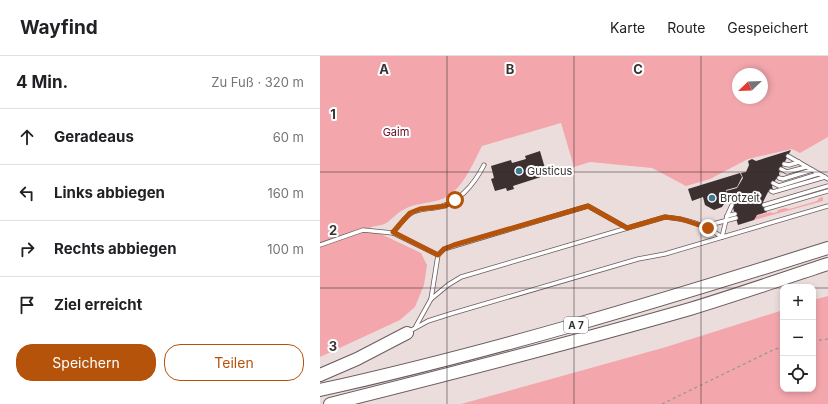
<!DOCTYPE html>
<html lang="de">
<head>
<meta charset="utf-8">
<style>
	:root { --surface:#fff; --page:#f6f6f6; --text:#202124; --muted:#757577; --line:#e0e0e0; --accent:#b45309 }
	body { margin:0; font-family:Inter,sans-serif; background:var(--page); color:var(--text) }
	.controls { position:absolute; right:12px; bottom:12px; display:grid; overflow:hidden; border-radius:8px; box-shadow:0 2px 6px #0003 }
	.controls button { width:36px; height:36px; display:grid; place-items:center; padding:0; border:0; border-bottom:1px solid var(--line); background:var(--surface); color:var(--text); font:20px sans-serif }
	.compass { position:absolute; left:412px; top:12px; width:36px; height:36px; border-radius:50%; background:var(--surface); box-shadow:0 2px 6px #0003; rotate:247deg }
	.stop { position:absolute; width:12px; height:12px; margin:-9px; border:3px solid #b45309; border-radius:50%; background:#fff }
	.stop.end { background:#b45309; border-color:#fff; box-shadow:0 1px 4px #0008 }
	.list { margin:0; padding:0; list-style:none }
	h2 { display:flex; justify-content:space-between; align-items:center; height:52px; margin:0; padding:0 16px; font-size:17px }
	h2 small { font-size:13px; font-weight:400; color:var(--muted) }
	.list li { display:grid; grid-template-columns:26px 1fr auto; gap:12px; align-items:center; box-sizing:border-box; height:56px; padding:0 16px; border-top:1px solid var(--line) }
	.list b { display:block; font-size:15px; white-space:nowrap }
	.list em { font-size:13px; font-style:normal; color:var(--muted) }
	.actions { display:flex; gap:8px; padding:12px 16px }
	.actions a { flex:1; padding:9px 0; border:1px solid var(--accent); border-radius:16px; text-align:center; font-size:14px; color:var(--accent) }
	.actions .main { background:var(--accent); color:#fff }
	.icon { flex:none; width:22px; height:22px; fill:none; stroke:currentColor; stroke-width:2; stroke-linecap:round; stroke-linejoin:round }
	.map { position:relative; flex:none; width:508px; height:348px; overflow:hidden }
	header { display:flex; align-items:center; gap:24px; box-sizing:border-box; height:56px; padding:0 20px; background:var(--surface); border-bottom:1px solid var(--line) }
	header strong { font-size:19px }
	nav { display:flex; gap:22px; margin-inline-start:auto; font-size:14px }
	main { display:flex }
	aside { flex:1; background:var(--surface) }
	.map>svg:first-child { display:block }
	.green { fill:#f3a7ad; fill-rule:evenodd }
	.building { fill:#3c3031 }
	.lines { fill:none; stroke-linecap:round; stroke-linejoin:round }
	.service-casing { stroke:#695c5d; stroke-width:5 }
	.motorway-casing { stroke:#695c5d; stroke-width:14 }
	.path { stroke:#a39898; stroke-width:1.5; stroke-dasharray:3 3; stroke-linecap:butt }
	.service { stroke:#fff; stroke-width:3.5 }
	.motorway { stroke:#fff; stroke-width:12 }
	.route { stroke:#b45309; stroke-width:5 }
	.grid { fill:none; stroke:#383232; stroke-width:1; stroke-opacity:0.55 }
	.poi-dot { fill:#3d7a90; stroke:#fff; stroke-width:1.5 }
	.labels { text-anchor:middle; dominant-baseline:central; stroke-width:4; stroke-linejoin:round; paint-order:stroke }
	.shield { fill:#fff; stroke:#747070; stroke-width:1 }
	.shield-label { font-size:10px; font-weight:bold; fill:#383232 }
	.park-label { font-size:11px; fill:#6a0e25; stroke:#fff }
	.poi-label { font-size:11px; fill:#383232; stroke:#fff; text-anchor:start }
	.grid-label { font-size:13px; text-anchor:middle; font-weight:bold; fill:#383232; stroke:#fff; stroke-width:4; stroke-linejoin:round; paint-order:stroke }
</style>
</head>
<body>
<header>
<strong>Wayfind</strong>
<nav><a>Karte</a><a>Route</a><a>Gespeichert</a></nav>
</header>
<main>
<aside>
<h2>4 Min.<small>Zu Fuß · 320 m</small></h2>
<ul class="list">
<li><svg class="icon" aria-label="ahead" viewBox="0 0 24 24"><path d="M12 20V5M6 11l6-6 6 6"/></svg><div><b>Geradeaus</b></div><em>60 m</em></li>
<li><svg class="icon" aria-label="left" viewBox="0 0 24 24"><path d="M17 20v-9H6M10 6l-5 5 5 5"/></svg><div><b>Links abbiegen</b></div><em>160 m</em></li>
<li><svg class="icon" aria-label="right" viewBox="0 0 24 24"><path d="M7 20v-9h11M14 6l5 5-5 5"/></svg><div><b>Rechts abbiegen</b></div><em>100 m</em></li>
<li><svg class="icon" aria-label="arrive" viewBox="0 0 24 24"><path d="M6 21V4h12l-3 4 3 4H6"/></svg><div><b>Ziel erreicht</b></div></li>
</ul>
<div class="actions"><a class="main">Speichern</a><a>Teilen</a></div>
</aside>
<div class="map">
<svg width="508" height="348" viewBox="0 0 508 348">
	<rect width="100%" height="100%" fill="#ecdddd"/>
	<g class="green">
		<path d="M0 0H508V81L480 97 472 93 428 103 390 123 366 130 332 112 270 106 254 111 241 67 162 90C152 109 142 137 119 144 107 148 94 147 83 154 77 157 73 162 68 166 64 169 56 170 51 171L49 175 61 178 101 197 107 209 104 229 95 251 80 264 0 301ZM418 18H442V42H418Z"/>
		<polygon points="503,141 503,145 434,164 436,160 450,156 453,157 457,156 458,154 465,152 469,153 497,145 499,142"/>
		<polygon points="508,240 508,348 141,348 346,291 463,254 463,333 493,333 493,244"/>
	</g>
	<g class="building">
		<polygon points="471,94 459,117 460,122 456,123 452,130 453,134 448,136 443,146 447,156 437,159 434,164 418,169 411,145 412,143 406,135 417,132 423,122 421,117 426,116 429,109 428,105 432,103 436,105"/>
		<polygon points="220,95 227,119 193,130 194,133 187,135 186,132 175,135 171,123 174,122 171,110 191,104 192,107 206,103 205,100"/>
		<polygon points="420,117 422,121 417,131 406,134 408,142 402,151 394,154 385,149 383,141 372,145 368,133"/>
	</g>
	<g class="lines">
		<g class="service-casing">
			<g id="service">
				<polyline points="468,100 508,123"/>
				<polyline points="464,108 469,109 479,106"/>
				<polyline points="461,113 467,116 486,111"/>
				<polyline points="459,122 463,123 492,114"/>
				<polyline points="453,127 459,130 498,118"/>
				<polyline points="451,135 453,136 505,121"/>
				<polyline points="444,149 508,130"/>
				<polyline points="446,153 508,135"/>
				<polyline points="407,160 415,158"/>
				<polyline points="385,170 416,162"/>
				<path d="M73 177C78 171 83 163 90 158 96 153 106 153 114 152 137 149 154 129 164 109"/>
				<polyline points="402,181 407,160 412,149"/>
				<polyline points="0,189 43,174 73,177 118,199"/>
				<path d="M111 243 128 229 141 221 345 161C367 163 383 168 402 181"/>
				<polyline points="96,270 111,243 118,199 124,193 268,150 307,172"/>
				<polyline points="88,276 108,265 130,258 318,203 345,198 508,150"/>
			</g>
		</g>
		<g class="motorway-casing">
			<g id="motorway">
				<polyline points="0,319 37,303 87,277"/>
				<path d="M0 334C172 296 340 245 508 192"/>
				<path d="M10 348C130 318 251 287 370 253 416 239 462 223 508 208"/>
			</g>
		</g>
		<g class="path">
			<polyline points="493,285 508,283"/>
			<polyline points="342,348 455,293 463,291"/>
		</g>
		<use href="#service" class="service"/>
		<use href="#motorway" class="motorway"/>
	</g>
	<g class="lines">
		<polyline class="route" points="135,144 125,150 100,153 90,157 73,176 118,199 124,193 134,189 268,150 307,172 345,161 361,163 388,172"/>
	</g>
	<path class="grid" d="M127 0V348M254 0V348M381 0V348M0 116H508M0 232H463M493 232H508"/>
	<g class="poi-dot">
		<circle cx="199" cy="115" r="4"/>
		<circle cx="392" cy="142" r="4"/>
	</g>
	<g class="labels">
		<rect class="shield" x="244" y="261" width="24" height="16" rx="3"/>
		<g class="shield-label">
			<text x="256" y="269">A 7</text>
		</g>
		<g class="park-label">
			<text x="76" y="76">Gaim</text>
		</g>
		<g class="poi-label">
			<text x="207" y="115">Gusticus</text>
			<text x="400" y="142">Brotzeit</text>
		</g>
	</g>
	<g class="grid-label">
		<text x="64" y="18">A</text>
		<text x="190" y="18">B</text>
		<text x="318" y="18">C</text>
		<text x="13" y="63">1</text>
		<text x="13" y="179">2</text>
		<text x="13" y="295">3</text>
	</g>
</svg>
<div class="controls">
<button>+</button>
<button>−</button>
<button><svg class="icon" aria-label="locate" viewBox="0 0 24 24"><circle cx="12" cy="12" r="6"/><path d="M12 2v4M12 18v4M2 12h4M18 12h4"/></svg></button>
</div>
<svg class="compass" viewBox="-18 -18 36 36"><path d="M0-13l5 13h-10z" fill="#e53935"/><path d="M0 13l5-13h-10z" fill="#757577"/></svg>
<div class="stop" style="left:135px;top:144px"></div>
<div class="stop end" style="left:388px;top:172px"></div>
</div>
</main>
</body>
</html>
